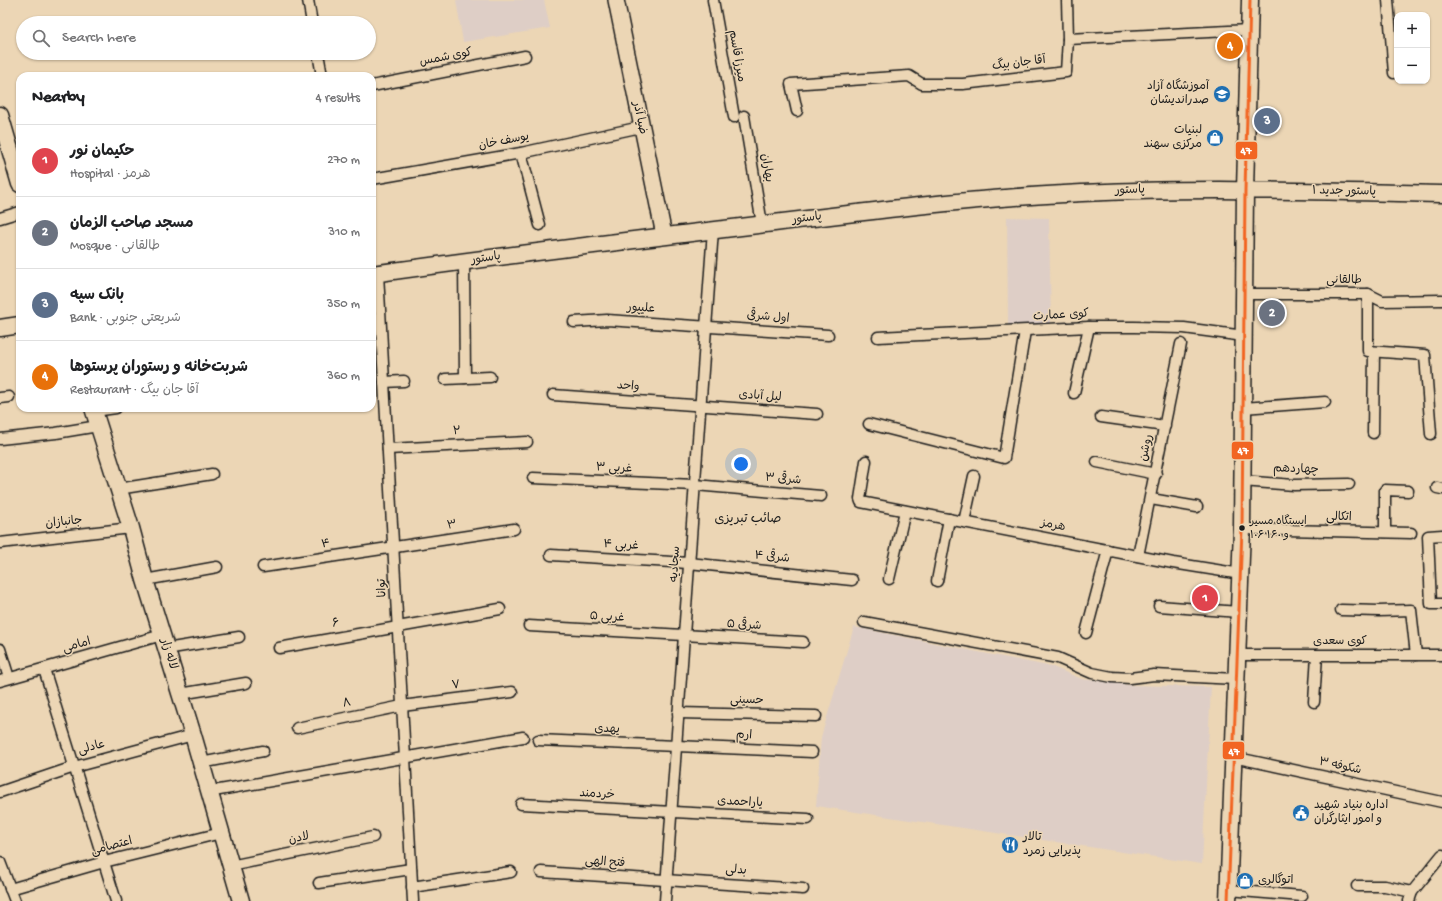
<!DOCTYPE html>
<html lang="en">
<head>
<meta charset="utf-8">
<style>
	:root { --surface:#fff; --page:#f2f2f2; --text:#202124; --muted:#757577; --line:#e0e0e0; --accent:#0f766e }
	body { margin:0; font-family:"Gochi Hand","Playpen Sans Arabic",sans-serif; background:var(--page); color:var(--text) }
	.controls { position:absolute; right:12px; top:12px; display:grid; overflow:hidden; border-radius:8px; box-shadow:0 1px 3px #0004 }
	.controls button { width:36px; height:36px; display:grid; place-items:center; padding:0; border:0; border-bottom:1px solid var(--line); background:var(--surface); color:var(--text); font:20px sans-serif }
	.you { position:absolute; left:741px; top:464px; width:14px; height:14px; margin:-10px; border:3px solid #fff; border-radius:50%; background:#1a73e8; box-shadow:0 0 0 6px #1a73e833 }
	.badge { display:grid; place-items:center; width:26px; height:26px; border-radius:50%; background:var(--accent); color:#fff; font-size:13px; font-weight:700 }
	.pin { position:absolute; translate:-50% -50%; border:2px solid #fff; box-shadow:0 1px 4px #0006 }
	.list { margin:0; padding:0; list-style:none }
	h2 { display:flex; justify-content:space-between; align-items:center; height:52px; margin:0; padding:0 16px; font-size:17px }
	h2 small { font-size:13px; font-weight:400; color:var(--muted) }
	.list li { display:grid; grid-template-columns:26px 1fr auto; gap:12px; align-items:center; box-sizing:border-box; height:72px; padding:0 16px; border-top:1px solid var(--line) }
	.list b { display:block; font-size:15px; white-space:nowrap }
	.list p { margin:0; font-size:13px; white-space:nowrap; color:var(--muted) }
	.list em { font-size:13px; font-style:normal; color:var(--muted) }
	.icon { flex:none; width:22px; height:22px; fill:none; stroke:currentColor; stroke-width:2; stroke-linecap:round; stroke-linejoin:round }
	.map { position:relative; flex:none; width:1442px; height:901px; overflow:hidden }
	.search { position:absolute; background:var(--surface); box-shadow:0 1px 3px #0004; left:16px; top:16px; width:360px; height:44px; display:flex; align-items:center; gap:10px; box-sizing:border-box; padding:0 14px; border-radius:22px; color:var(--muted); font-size:15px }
	.panel { position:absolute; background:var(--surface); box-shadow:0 1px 3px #0004; left:16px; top:72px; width:360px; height:340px; border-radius:12px }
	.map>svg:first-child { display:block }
	.built { fill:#decec6 }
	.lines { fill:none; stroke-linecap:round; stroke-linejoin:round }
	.minor-casing { stroke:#1c1c1c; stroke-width:13 }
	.secondary-casing { stroke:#1c1c1c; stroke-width:18 }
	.primary-casing { stroke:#1c1c1c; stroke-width:19 }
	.minor { stroke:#ecd6b5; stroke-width:10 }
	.secondary { stroke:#ecd6b5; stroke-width:15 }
	.primary { stroke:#ecd6b5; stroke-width:16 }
	.bus-1-casing { stroke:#ecd6b5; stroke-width:6 }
	.bus-1 { stroke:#f26522; stroke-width:3 }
	.bus-dot { fill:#1c1c1c; stroke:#ecd6b5; stroke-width:1.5 }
	.labels { text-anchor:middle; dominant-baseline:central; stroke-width:3; stroke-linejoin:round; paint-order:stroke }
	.bus-label { font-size:11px; fill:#1c1c1c; stroke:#ecd6b5; text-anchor:start }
	.street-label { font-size:12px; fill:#1c1c1c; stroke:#ecd6b5 }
	.poi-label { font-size:12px; fill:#1c1c1c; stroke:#ecd6b5; text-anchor:start }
	.neighbourhood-label { font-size:13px; fill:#1c1c1c; stroke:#ecd6b5 }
	.line-badge { stroke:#ecd6b5; stroke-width:1.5 }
	.badge-label { font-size:11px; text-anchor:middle; font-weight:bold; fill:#fff }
</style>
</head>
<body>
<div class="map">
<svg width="1442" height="901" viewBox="0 0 1442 901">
	<rect width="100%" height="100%" fill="#ecd6b5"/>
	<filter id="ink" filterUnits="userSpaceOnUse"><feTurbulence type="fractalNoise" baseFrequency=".025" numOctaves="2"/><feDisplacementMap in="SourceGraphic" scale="8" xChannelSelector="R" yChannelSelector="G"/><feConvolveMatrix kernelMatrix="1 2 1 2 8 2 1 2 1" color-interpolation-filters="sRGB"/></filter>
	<g filter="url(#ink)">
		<g class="built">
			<polygon points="456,0 544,0 550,28 463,42"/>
			<polygon points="1007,217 1049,218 1051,323 1008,325"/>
			<polygon points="854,627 1053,667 1082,679 1128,685 1211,687 1202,864 816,806 821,737"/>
		</g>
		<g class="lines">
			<g class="minor-casing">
				<g id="minor">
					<polyline points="308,0 312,23"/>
					<polyline points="713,0 734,117"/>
					<polyline points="1067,0 1068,39"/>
					<polyline points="1388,0 1394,73"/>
					<polyline points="318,53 322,76"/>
					<polyline points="372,86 525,56"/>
					<polyline points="797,111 791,84 909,76 922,84 963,84 1066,72 1068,39 1249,30"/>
					<polyline points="744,116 762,224"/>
					<polyline points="521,153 540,225"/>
					<polyline points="372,179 521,153 641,127"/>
					<polyline points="0,218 20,212"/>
					<polyline points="464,262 465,378"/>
					<polyline points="378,274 413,901"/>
					<polyline points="1244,294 1368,294 1382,301 1442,300"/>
					<polyline points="1368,294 1368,351 1425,355 1431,434"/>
					<polyline points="574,322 607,320 828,335"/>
					<polyline points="878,337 1089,327 1134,327 1184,328 1244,336"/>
					<polyline points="445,379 490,377"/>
					<polyline points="384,382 404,381"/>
					<polyline points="1074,393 1089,327"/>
					<polyline points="553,395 817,414"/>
					<polyline points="0,398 9,397"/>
					<polyline points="1243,408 1325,402"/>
					<polyline points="94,411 116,408"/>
					<polyline points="1101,417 1165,426"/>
					<polyline points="869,424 1004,458 1025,331"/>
					<polyline points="1373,433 1374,352"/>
					<polyline points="0,439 56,433 98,426"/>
					<polyline points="388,449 527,442"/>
					<polyline points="866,461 860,499 861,502 1173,563 1241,574"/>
					<polyline points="1097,462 1156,474"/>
					<polyline points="533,478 695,485 821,496"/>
					<polyline points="1242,481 1294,485 1349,484"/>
					<polyline points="1437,488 1442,489"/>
					<polyline points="118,489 212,474"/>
					<polyline points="1151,499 1197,507"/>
					<polyline points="964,522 974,476"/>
					<polyline points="1242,529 1411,533"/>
					<polyline points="1385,532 1385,490 1408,491"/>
					<polyline points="1442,535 1428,536 1431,604 1442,604"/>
					<polyline points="0,543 131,528"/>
					<polyline points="551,555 689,563 852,580"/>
					<polyline points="1138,556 1181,344"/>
					<polyline points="263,567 514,529"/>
					<polyline points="889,579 905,511"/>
					<polyline points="145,580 217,567"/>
					<polyline points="937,581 949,519"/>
					<polyline points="1159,606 1239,612"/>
					<polyline points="1341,610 1379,611 1411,610 1416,655"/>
					<polyline points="864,622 1058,658 1092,673 1112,677 1130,678 1154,675 1236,679"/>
					<polyline points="529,626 803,642"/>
					<polyline points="1086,633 1108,550"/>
					<polyline points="279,648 500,609"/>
					<polyline points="0,649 9,678"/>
					<polyline points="166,649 239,637"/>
					<polyline points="1237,655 1442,655"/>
					<polyline points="44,669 116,901"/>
					<polyline points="0,681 162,635"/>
					<polyline points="180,694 246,683"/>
					<polyline points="1314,702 1317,655"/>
					<polyline points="678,713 816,716"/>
					<polyline points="297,728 402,706 512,692"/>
					<polyline points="538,740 812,752"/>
					<polyline points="1233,757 1442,802"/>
					<polyline points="201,763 263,751"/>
					<polyline points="0,792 74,767 193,735"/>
					<polyline points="208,792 523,737"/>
					<polyline points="521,804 808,819"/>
					<polyline points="0,862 15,901"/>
					<polyline points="230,866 373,837"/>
					<polyline points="541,872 803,889"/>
					<polyline points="319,883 411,869"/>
					<polyline points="1357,886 1385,886 1412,892"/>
					<polyline points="412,887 511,872"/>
					<polyline points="10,889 104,862 221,833"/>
					<polyline points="1229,890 1302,896"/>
					<polyline points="665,901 713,230"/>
					<polyline points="1409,901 1412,892 1442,855"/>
				</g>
			</g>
			<g class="secondary-casing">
				<polyline id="secondary" points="616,0 664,235"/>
			</g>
			<g class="primary-casing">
				<g id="primary">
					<polyline points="0,115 20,184"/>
					<path d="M372 274C506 255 640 239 774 223 870 211 967 199 1064 194 1190 187 1316 191 1442 194"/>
					<polyline points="0,328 20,325"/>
					<polyline points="93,408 131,528 145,580 193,735 241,901"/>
					<polyline points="1228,901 1242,529 1245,190 1250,0"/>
				</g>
			</g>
			<use href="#minor" class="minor"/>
			<use href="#secondary" class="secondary"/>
			<use href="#primary" class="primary"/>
			<g class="bus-1-casing">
				<polyline id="bus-1" points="1228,901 1242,529 1245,190 1250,0"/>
			</g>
			<use href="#bus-1" class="bus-1"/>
		</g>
	</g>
	<defs>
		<g id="school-disc" transform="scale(0.9)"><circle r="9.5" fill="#1f6fb2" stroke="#ecd6b5"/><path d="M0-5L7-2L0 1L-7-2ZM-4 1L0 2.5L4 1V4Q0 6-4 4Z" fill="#fff"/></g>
		<g id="shop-disc" transform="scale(0.9)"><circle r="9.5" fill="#1f6fb2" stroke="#ecd6b5"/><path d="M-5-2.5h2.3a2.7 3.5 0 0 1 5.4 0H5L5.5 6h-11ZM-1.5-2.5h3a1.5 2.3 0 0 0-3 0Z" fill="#fff"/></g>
		<g id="civic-disc" transform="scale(0.9)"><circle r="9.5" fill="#1f6fb2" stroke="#ecd6b5"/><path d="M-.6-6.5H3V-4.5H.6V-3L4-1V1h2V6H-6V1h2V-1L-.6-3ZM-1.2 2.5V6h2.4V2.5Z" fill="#fff"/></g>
		<g id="restaurant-disc" transform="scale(0.9)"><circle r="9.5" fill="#1f6fb2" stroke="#ecd6b5"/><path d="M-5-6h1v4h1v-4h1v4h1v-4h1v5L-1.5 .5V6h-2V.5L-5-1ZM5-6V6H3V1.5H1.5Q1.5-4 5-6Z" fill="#fff"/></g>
	</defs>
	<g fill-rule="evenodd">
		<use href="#school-disc" x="1222" y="94"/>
		<use href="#shop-disc" x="1215" y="138"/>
		<use href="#civic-disc" x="1301" y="813"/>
		<use href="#restaurant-disc" x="1010" y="845"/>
		<use href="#shop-disc" x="1245" y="881"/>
	</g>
	<circle class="bus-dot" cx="1242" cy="528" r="3.5"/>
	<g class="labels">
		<g class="bus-label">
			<text x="1250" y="522">ایستگاه مسیر<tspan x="1250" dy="14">۱۰۶ و ۱۶۰</tspan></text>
		</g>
		<g class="street-label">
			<text transform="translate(736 56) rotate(80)">میرزا قاسم</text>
			<text transform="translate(446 58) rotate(-11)">کوی شمس</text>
			<text transform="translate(1019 64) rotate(-7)">آقا جان بیگ</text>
			<text transform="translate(639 118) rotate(78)">ضیا آذر</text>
			<text transform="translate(504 142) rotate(-11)">یوسف خان</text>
			<text transform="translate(766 168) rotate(81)">بهاران</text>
			<text transform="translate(1130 191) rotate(-2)">پاستور</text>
			<text transform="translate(1344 192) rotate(1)">پاستور جدید ۱</text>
			<text transform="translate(807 219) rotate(-7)">پاستور</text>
			<text transform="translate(486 259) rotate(-8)">پاستور</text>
			<text x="1344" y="281">طالقانی</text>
			<text transform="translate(641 309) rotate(3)">علیپور</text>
			<text transform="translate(1061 316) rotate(-3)">کوی عمارت</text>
			<text transform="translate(768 318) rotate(5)">اول شرقی</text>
			<text transform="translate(628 387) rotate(4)">واحد</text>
			<text transform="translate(760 397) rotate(4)">لیل آبادی</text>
			<text transform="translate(457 432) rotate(-3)">۲</text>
			<text transform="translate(1147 448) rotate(-79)">روشن</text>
			<text transform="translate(614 469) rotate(2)">۳ غربی</text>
			<text transform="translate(1296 470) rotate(2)">چهاردهم</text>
			<text transform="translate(783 480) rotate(5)">۳ شرقی</text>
			<text transform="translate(1339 518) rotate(1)">اتکالی</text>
			<text transform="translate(64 523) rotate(-6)">جانبازان</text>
			<text transform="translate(452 526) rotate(-9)">۳</text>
			<text transform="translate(1053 526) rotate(11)">هرمز</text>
			<text transform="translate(326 545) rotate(-8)">۴</text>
			<text transform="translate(621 546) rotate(3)">۴ غربی</text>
			<text transform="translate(772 558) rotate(6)">۴ شرقی</text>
			<text transform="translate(676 564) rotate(-86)">سجادیه</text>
			<text transform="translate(383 588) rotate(-93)">توانا</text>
			<text transform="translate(607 618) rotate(3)">۵ غربی</text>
			<text transform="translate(336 624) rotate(-11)">۶</text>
			<text transform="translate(744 626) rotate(3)">۵ شرقی</text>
			<text x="1340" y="642">کوی سعدی</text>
			<text transform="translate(77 646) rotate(-16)">امامی</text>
			<text transform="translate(168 654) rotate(73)">لاله زار</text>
			<text transform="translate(456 686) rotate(-7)">۷</text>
			<text transform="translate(747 701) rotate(1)">حسینی</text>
			<text transform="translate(347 704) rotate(-11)">۸</text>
			<text transform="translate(607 730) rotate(2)">یهدی</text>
			<text transform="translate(744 736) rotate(3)">ارم</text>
			<text transform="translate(92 748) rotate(-15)">عادلی</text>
			<text transform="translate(1340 767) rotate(12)">شکوفه ۳</text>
			<text transform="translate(597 795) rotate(3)">خردمند</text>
			<text transform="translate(740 803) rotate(3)">یاراحمدی</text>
			<text transform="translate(299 839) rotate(-11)">لادن</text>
			<text transform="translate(112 847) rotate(-15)">اعتصامی</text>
			<text transform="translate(605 863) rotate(4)">فتح الهی</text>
			<text transform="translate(736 871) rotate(4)">بدلی</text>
		</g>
		<g class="poi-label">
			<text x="1209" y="87" text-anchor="end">آموزشگاه آزاد<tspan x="1209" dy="14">صدراندیشان</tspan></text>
			<text x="1202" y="131" text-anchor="end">لبنیات<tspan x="1202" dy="14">مرکزی سهند</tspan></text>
			<text x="1314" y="806">اداره بنیاد شهید<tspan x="1314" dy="14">و امور ایثارگران</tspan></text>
			<text x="1023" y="838">تالار<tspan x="1023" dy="14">پذیرایی زمرد</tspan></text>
			<text x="1258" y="881">اتوگالری</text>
		</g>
		<g class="neighbourhood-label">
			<text x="748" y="519">صائب تبریزی</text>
		</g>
	</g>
	<g class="line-badge">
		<rect x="1235" y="141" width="23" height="19" rx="4" fill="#f26522"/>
		<rect x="1231" y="441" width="23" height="19" rx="4" fill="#f26522"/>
		<rect x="1222" y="741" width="23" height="19" rx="4" fill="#f26522"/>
	</g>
	<g class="badge-label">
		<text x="1246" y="154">47</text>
		<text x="1243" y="454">47</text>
		<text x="1234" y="755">47</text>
	</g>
</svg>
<div class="controls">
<button>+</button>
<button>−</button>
</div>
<div class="you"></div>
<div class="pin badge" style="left:1205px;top:598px;background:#e0444e">1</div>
<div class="pin badge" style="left:1272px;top:313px;background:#6b7280">2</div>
<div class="pin badge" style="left:1267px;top:121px;background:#5c6f8a">3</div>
<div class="pin badge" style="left:1230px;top:46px;background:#e8710a">4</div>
<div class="search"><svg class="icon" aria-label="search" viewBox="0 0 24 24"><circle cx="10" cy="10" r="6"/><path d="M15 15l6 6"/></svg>Search here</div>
<section class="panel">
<h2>Nearby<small>4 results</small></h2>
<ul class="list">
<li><span class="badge" style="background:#e0444e">1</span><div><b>حکیمان نور</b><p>Hospital · هرمز</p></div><em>270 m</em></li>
<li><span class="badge" style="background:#6b7280">2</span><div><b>مسجد صاحب الزمان</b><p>Mosque · طالقانی</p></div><em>310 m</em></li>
<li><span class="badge" style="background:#5c6f8a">3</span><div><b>بانک سپه</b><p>Bank · شریعتی جنوبی</p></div><em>350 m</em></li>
<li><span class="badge" style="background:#e8710a">4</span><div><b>شربت‌خانه و رستوران پرستوها</b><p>Restaurant · آقا جان بیگ</p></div><em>360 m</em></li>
</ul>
</section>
</div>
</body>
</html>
